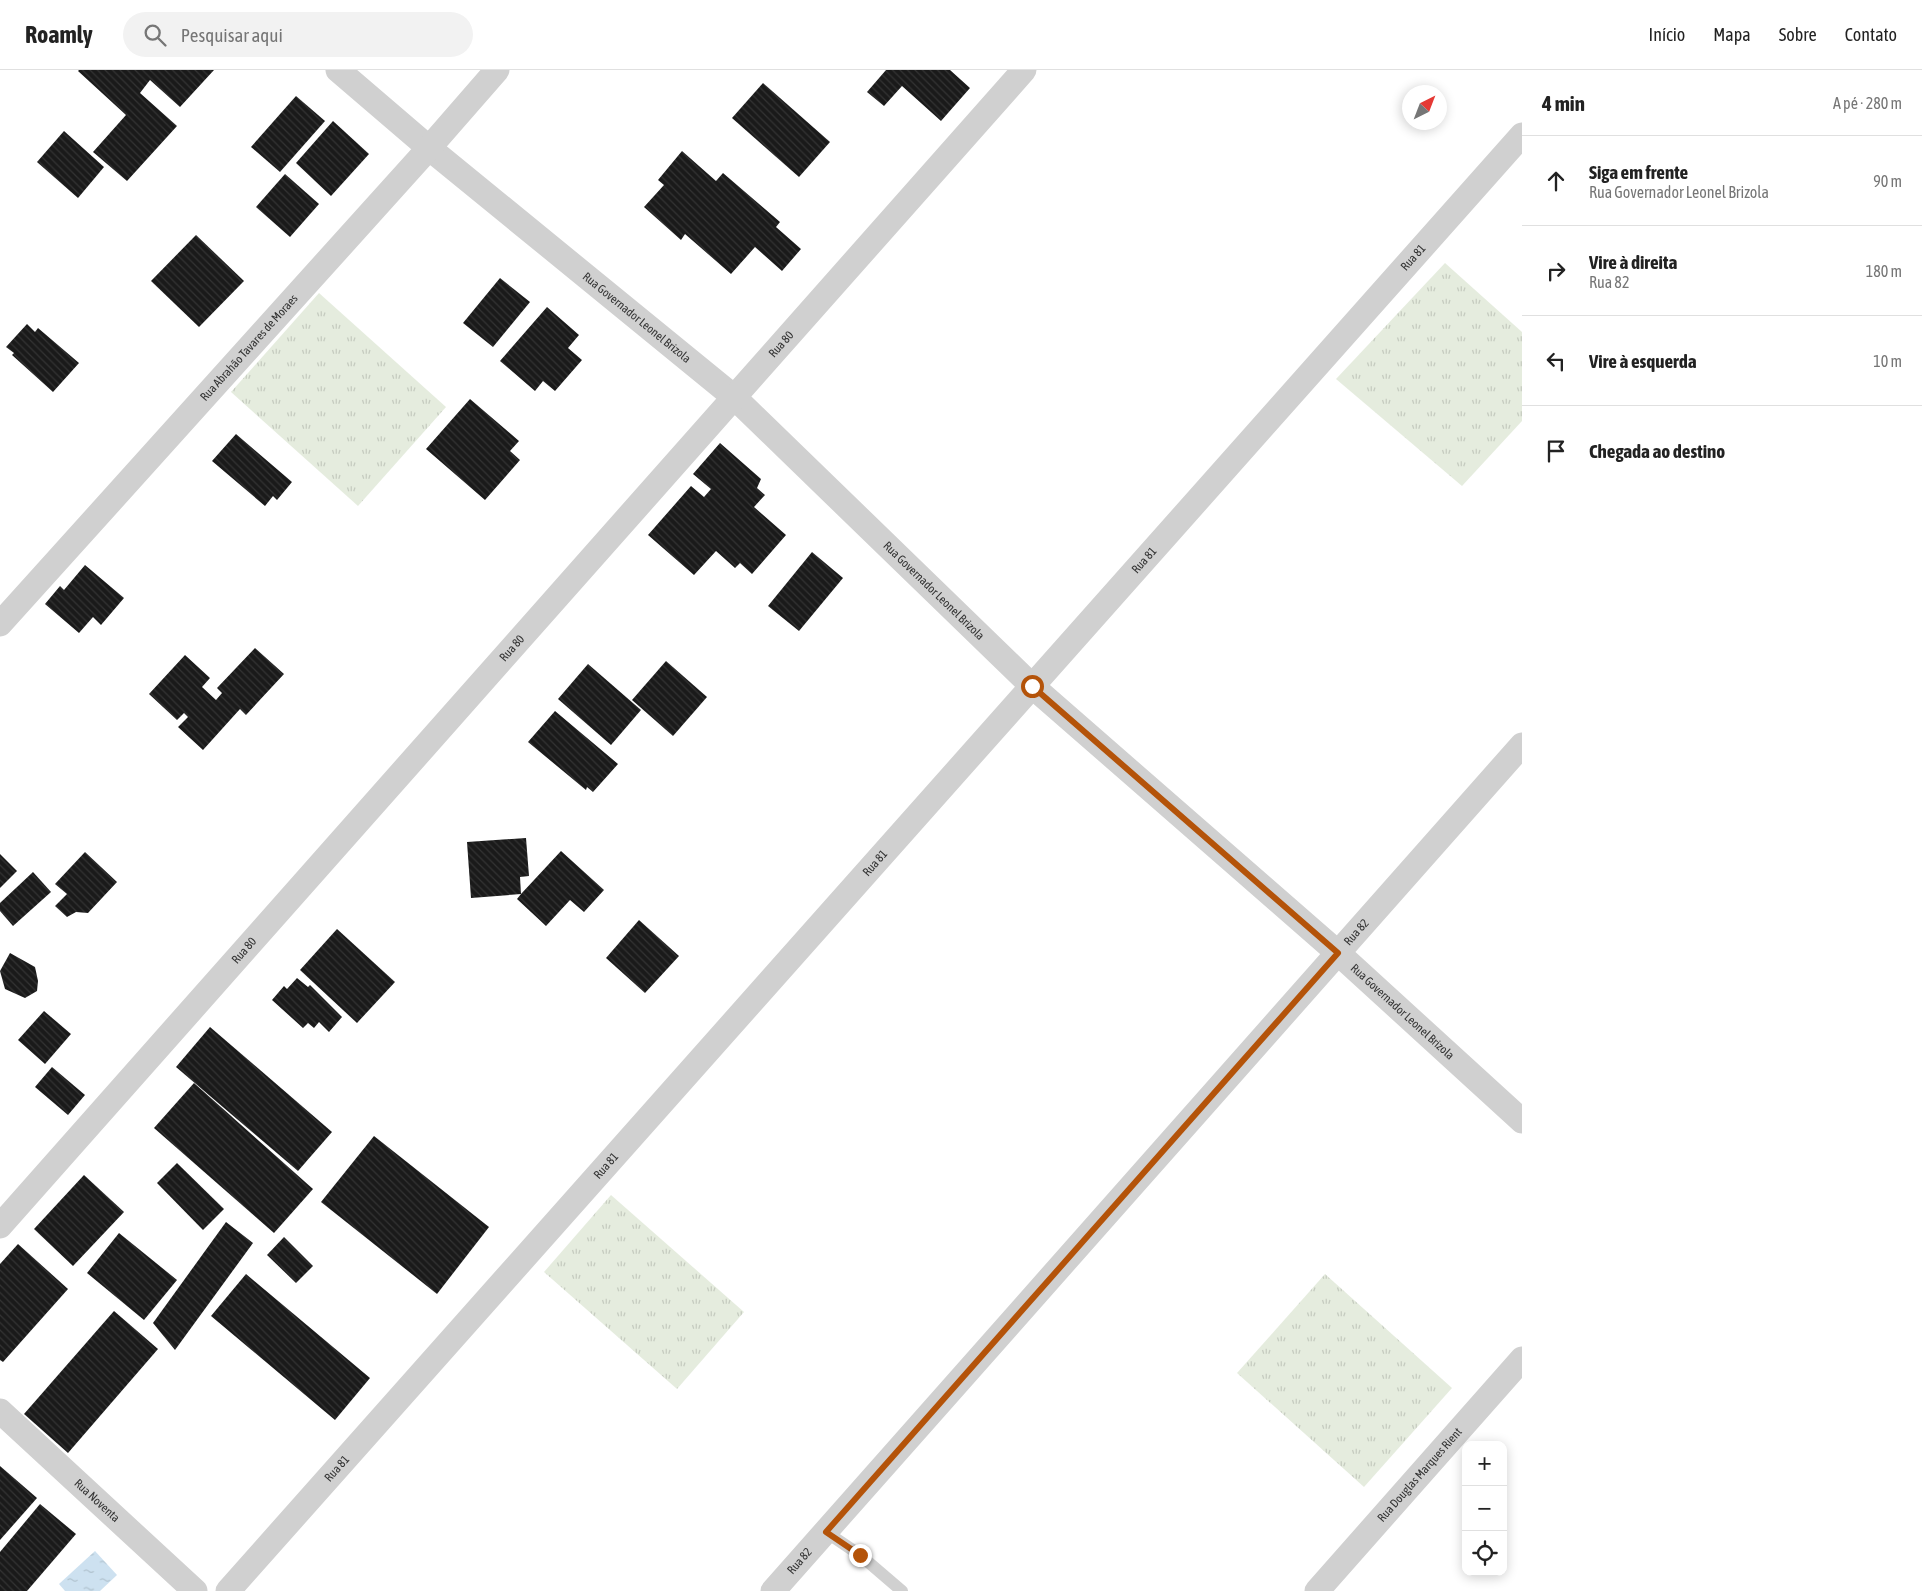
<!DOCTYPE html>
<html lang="pt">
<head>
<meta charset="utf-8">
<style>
	:root { --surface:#fff; --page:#f2f2f2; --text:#222; --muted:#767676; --line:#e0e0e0 }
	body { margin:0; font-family:"Asap Condensed",sans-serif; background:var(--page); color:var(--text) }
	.controls { position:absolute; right:15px; bottom:15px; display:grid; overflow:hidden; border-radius:10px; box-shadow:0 2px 12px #0003 }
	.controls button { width:45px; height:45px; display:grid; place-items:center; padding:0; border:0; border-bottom:1px solid var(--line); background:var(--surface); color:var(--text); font:25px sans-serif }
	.compass { position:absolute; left:1402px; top:15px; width:45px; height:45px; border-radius:50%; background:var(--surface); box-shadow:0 2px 12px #0003; rotate:42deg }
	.stop { position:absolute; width:15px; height:15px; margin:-11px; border:4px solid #b45309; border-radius:50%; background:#fff }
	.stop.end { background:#b45309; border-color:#fff; box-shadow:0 1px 5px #0008 }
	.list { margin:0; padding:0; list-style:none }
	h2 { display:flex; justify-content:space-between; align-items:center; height:65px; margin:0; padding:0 20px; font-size:21px }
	h2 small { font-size:16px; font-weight:400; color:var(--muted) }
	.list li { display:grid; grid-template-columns:32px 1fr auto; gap:15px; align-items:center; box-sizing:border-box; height:90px; padding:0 20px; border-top:1px solid var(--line) }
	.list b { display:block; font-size:19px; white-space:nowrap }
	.list p { margin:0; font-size:16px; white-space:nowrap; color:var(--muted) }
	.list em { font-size:16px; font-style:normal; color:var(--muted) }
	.icon { flex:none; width:28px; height:28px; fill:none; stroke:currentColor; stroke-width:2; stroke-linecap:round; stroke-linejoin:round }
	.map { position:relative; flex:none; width:1522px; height:1521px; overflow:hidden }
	header { display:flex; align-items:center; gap:30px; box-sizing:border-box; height:70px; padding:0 25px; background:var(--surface); border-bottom:1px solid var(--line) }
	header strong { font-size:24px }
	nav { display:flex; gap:28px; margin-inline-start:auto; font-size:18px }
	.search { width:350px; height:45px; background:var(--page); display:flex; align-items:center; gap:12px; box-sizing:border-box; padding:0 18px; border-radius:28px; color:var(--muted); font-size:19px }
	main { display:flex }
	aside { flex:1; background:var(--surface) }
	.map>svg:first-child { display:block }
	.grass { fill:url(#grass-tufts) }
	.water { fill:url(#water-ripples) }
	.building { fill:url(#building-back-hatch) }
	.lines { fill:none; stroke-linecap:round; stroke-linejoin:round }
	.lane { stroke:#d0d0d0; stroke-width:12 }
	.street { stroke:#d0d0d0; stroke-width:25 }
	.route { stroke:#b45309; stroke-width:6 }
	.labels { text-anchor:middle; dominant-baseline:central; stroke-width:5; stroke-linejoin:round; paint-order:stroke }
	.street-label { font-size:12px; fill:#333; stroke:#fff }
</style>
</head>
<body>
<header>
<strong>Roamly</strong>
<div class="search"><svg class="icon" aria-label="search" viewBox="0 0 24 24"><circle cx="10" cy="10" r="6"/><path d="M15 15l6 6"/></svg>Pesquisar aqui</div>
<nav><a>Início</a><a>Mapa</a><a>Sobre</a><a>Contato</a></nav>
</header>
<main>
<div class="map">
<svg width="1522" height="1521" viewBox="0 0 1522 1521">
	<defs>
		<pattern id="grass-tufts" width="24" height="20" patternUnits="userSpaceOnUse" patternTransform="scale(1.25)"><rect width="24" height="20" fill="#e5ecde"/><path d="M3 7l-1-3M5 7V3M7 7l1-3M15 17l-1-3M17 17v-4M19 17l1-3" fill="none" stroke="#c5cbbf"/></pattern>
		<pattern id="water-ripples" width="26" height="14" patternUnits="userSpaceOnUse" patternTransform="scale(1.25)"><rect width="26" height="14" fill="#cde1f0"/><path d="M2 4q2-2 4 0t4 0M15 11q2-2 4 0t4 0" fill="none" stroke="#b0c2ce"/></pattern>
		<pattern id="building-back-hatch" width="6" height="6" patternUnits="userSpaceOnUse" patternTransform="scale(1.25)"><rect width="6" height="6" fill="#1a1a1a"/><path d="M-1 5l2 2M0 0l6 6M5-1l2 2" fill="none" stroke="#333"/></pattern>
	</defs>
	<rect width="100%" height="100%" fill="#fff"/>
	<g class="grass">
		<polygon points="1445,193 1522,262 1522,351 1462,416 1336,309"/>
		<polygon points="319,223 446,337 358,436 231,322"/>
		<polygon points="611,1125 744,1242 677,1319 544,1202"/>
		<polygon points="1325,1204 1452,1318 1364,1417 1237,1303"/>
	</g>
	<polygon class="water" points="95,1481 117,1505 100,1521 65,1521 59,1514"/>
	<g class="building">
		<polygon points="79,0 214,0 180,37 150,10 140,23 177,56 127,111 93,82 126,45 78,1"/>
		<polygon points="886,0 950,0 970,18 941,51 902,16 884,36 867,22"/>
		<polygon points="763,13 830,72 799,107 732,48"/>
		<polygon points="296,26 325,51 280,102 251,77"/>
		<polygon points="333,51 369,84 331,126 296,93"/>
		<polygon points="64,61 104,97 78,128 37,92"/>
		<polygon points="682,81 716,111 723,103 780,152 776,157 801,179 782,201 755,177 731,204 685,164 681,170 644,137 664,115 658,110"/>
		<polygon points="285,104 319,134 290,167 256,137"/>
		<polygon points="196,165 244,211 199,257 151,211"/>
		<polygon points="500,208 530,232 493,277 463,253"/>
		<polygon points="547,237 579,265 568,278 582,290 555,321 543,311 535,321 500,291"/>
		<polygon points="27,254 35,262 38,258 79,293 53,322 12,285 14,283 6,277"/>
		<polygon points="470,329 519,371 510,381 520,390 485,430 426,379"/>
		<polygon points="236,364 292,412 277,430 273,426 265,436 212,391"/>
		<polygon points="720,373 761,409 757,418 765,425 754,437 786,465 752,504 740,493 735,498 716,481 694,505 648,465 691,416 704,427 711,419 693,404"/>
		<polygon points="812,482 843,508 799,561 768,536"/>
		<polygon points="85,495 124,528 101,555 93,547 79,563 45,534 60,516 64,520"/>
		<polygon points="255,578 284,604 246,645 240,639 203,680 178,657 188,647 184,643 177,650 149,624 185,585 210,608 202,617 216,630 222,623 217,618"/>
		<polygon points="666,591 707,627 673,666 632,630"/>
		<polygon points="588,594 641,640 611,675 558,629"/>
		<polygon points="555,641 618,694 593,722 587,717 586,720 528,672"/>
		<polygon points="526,768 529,806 520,807 521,824 561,781 604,820 584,842 570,830 546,856 517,829 521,824 471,828 467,772"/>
		<polygon points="85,782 117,812 88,843 76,842 67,847 55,836 67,824 55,814"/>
		<polygon points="0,784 17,801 0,818"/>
		<polygon points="33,802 51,822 13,856 0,841 0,833"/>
		<polygon points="639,850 679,886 645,923 606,888"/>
		<polygon points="337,859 395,912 357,953 300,900"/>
		<polygon points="10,883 35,897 38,911 37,921 25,928 5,919 0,901"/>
		<polygon points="297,908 308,917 310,915 342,947 329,962 319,952 314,958 308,953 303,958 272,930 284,916 287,919"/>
		<polygon points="44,941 71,964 45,994 18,970"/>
		<polygon points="210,957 332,1062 298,1101 176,997"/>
		<polygon points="52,997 85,1025 68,1045 35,1017"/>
		<polygon points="194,1013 313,1119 274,1163 154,1058"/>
		<polygon points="374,1066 489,1157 437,1224 321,1132"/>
		<polygon points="177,1093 224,1139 203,1160 157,1113"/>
		<polygon points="84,1105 124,1142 73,1196 34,1159"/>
		<polygon points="226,1152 253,1173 175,1280 153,1253"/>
		<polygon points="119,1163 177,1210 144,1250 87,1203"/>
		<polygon points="284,1167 313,1196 296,1213 267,1185"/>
		<polygon points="18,1174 68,1219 3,1292 0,1290 0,1194"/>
		<polygon points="246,1204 370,1308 335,1350 211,1246"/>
		<polygon points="114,1241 158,1279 68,1383 24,1344"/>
		<polygon points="0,1396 37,1428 0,1470"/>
		<polygon points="40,1434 76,1464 27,1521 0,1521 0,1482"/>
	</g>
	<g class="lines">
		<polyline class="lane" points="826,1462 860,1485 902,1521"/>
		<g class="street">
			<path id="s1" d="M338 0 429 78 734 327 1032 616 1338 883 1522 1051"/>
			<path id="s2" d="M0 554 429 78 497 0"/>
			<path id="s3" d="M0 1156 1024 0"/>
			<path id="s4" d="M0 1341 195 1521"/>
			<path id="s5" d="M228 1521 1522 65"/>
			<path id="s6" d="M773 1521 1522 675"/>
			<path id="s7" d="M1317 1521 1522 1289"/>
		</g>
	</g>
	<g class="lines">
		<polyline class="route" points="860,1485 826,1462 1338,883 1032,616"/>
	</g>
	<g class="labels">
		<g class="street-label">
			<text stroke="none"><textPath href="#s5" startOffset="1784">Rua 81</textPath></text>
			<text stroke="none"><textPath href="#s1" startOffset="388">Rua Governador Leonel Brizola</textPath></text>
			<text stroke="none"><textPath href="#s3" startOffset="1178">Rua 80</textPath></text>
			<text stroke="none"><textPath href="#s2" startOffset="372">Rua Abrahão Tavares de Moraes</textPath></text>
			<text stroke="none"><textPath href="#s5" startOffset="1379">Rua 81</textPath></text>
			<text stroke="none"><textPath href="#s1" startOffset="792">Rua Governador Leonel Brizola</textPath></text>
			<text stroke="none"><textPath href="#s3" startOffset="772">Rua 80</textPath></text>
			<text stroke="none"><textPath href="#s5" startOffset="974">Rua 81</textPath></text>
			<text stroke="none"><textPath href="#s6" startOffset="880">Rua 82</textPath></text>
			<text stroke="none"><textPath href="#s3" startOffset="368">Rua 80</textPath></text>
			<text stroke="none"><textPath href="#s1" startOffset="1422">Rua Governador Leonel Brizola</textPath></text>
			<text stroke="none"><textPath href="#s5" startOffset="569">Rua 81</textPath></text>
			<text stroke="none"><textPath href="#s5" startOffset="164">Rua 81</textPath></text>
			<text stroke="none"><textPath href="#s7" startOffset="155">Rua Douglas Marques Rient</textPath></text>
			<text stroke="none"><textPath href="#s4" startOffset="132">Rua Noventa</textPath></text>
			<text stroke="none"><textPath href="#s6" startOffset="40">Rua 82</textPath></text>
		</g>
	</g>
</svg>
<div class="controls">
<button>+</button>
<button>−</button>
<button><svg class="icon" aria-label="locate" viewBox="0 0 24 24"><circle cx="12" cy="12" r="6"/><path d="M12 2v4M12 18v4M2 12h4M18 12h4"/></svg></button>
</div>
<svg class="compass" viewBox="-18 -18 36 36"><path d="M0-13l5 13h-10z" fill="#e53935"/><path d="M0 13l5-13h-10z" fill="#767676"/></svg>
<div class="stop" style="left:1032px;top:616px"></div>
<div class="stop end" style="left:860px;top:1485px"></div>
</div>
<aside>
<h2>4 min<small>A pé · 280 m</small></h2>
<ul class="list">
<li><svg class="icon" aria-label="ahead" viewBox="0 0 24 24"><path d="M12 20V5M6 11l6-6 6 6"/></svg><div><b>Siga em frente</b><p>Rua Governador Leonel Brizola</p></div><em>90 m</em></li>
<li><svg class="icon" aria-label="right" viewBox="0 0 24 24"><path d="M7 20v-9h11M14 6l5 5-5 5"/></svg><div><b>Vire à direita</b><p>Rua 82</p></div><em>180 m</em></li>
<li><svg class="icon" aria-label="left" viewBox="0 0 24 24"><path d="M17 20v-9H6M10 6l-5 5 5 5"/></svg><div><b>Vire à esquerda</b></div><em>10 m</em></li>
<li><svg class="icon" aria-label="arrive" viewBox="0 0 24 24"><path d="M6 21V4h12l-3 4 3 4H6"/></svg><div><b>Chegada ao destino</b></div></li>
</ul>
</aside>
</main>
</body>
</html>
